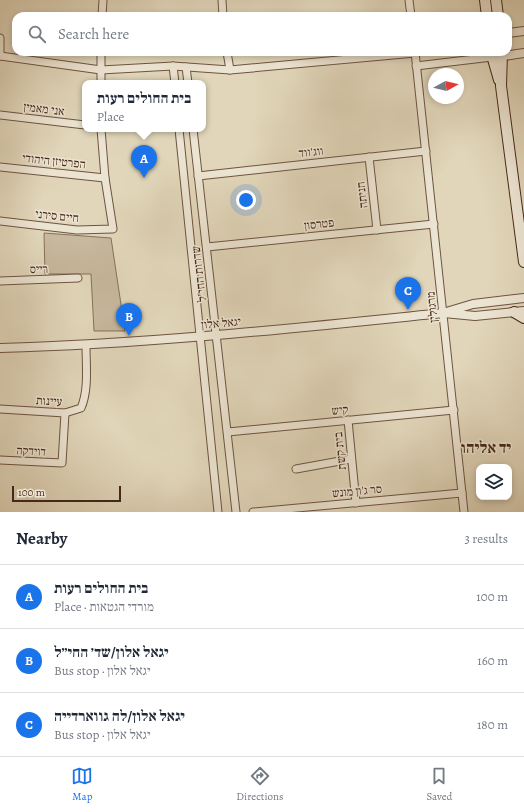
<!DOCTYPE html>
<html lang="en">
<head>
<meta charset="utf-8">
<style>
	:root { --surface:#fff; --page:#f6f6f7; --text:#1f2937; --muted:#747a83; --line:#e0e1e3; --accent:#1a73e8 }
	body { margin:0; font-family:Alegreya,"Frank Ruhl Libre",serif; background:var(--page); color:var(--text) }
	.controls { position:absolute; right:12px; bottom:12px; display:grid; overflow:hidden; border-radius:8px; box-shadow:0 2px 6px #0003 }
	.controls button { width:36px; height:36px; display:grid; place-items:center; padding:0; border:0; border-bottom:1px solid var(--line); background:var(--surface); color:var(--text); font:20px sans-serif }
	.compass { position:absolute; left:428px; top:68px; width:36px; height:36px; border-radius:50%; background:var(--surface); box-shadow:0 2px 6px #0003; rotate:82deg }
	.scale { position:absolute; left:12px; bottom:10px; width:109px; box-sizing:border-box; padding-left:4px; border:2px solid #472818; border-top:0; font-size:11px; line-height:14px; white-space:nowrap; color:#472818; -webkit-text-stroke:3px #ece4d2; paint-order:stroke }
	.you { position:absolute; left:246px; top:200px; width:14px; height:14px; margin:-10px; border:3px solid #fff; border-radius:50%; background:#1a73e8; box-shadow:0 0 0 6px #1a73e833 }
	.badge { display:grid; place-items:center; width:26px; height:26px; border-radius:50%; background:var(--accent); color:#fff; font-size:13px; font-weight:700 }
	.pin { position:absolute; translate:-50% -33px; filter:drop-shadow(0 1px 2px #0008) }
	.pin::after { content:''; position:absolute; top:21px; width:14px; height:12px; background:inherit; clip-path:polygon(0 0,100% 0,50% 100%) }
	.popup { position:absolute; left:82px; top:80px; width:124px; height:52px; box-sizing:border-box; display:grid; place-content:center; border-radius:8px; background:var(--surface); filter:drop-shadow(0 1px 3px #0005); font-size:13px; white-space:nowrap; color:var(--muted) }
	.popup b { font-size:15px; color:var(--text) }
	.popup::after { content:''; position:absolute; left:50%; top:100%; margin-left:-8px; border:8px solid transparent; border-top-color:var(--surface) }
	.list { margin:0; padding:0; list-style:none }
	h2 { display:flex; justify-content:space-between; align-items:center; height:52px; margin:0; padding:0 16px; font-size:17px }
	h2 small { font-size:13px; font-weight:400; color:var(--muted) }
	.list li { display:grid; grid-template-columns:26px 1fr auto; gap:12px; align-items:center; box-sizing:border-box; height:64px; padding:0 16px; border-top:1px solid var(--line) }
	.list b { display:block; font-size:15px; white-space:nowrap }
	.list p { margin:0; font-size:13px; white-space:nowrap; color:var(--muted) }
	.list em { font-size:13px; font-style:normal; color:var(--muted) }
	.icon { flex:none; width:22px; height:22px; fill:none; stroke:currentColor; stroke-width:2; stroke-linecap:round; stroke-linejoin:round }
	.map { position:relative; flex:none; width:524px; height:512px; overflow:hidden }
	.search { position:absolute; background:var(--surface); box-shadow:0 2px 6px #0003; left:12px; right:12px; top:12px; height:44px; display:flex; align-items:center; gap:10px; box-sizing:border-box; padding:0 14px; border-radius:12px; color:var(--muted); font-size:15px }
	.sheet { height:244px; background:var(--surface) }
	nav { display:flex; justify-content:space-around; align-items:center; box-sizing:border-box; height:56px; border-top:1px solid var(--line); background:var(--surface); font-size:11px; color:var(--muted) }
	nav a { display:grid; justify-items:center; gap:2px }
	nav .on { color:var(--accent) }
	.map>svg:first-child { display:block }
	.green { fill:#c7b89e; stroke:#87705b }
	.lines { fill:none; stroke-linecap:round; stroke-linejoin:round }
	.minor-casing { stroke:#6e5440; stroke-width:9 }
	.tertiary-casing { stroke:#6e5440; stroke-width:10 }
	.secondary-casing { stroke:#472818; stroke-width:12 }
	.minor { stroke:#ece4d2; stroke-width:7 }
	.tertiary { stroke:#ece4d2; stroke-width:8 }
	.secondary { stroke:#ece4d2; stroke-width:10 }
	.labels { text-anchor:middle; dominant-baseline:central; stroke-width:3; stroke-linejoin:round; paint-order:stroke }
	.street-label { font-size:12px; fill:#472818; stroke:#ece4d2 }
	.district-label { font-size:16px; font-weight:bold; fill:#472818; stroke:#ece4d2 }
</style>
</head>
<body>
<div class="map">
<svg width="524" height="512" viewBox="0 0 524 512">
	<rect width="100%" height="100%" fill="#e1d6ba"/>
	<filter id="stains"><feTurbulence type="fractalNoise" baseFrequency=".005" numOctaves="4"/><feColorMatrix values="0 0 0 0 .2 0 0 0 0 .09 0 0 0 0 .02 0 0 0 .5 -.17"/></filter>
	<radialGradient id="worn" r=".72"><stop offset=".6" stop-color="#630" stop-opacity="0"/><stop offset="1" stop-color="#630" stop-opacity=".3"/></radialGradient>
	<polygon class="green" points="44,233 111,238 125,331 94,331 91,274 45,274"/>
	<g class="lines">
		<g class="minor-casing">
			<g id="minor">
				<polyline points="222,0 223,16"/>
				<polyline points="409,0 411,16"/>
				<polyline points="102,16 103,0"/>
				<polyline points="0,38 0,56"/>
				<polyline points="227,52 230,70"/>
				<polyline points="415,52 464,512"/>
				<polyline points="0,56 101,70 173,66 230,70 415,53"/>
				<polyline points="173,66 175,83"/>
				<polyline points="416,66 492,57"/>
				<polyline points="186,67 188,83"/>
				<polyline points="101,83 101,52"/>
				<polyline points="0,115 85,125"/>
				<polyline points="179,129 218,512"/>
				<polyline points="193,129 236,512"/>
				<polyline points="369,157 377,230"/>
				<polyline points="0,167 105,178"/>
				<polyline points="198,176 426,151"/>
				<polyline points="0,221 77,230 113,229 105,178 101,129"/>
				<polyline points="207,247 434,224"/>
				<polyline points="0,281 78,278"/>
				<path d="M0 409 65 413 81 408C89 390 86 365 86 346"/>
				<polyline points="348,420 356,503"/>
				<polyline points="228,432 454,410"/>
				<polyline points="0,460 62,463 65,413"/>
				<polyline points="296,469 351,459"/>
				<polyline points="253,512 462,493"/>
			</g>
		</g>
		<g class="tertiary-casing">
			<g id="tertiary">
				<polyline points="508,33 524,31"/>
				<polyline points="497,57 524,53"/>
				<polyline points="444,313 475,316 524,311"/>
				<path d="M0 348C149 344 296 328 443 313L473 304 524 298"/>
			</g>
		</g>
		<g class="secondary-casing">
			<g id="secondary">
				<polyline points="485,0 487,16"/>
				<polyline points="496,0 498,16"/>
				<polyline points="491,52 499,80"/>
				<polyline points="502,52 501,86 524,262"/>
				<polyline points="514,312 524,318"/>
			</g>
		</g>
		<use href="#minor" class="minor"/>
		<use href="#tertiary" class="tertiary"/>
		<use href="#secondary" class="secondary"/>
	</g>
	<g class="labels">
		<g class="street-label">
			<text transform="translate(44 109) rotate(7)">אני מאמין</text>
			<text transform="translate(311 152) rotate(-6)">ווג'ווד</text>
			<text transform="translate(54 161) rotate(6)">הפרטיזן היהודי</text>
			<text transform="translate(362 195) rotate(-97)">חניתה</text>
			<text transform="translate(57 216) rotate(6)">חיים סירני</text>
			<text transform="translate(319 224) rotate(-6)">פטרסון</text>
			<text transform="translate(39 269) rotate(-2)">רייס</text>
			<text transform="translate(199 274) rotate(-97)">שדרות החי"ל</text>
			<text transform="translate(432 307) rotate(-96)">מרגולין</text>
			<text transform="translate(221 323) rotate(-5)">יגאל אלון</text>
			<text transform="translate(49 401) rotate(3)">עיינות</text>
			<text transform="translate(340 410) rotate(-5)">קיש</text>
			<text transform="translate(31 451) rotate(3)">דוידקה</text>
			<text transform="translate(340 451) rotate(-96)">בית קשת</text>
			<text transform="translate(357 491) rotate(-5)">סר ג'ון מונש</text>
		</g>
		<g class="district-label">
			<text x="486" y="448">יד אליהו</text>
		</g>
	</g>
	<rect width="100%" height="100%" filter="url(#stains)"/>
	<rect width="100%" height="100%" fill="url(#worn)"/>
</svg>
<div class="controls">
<button><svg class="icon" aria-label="layers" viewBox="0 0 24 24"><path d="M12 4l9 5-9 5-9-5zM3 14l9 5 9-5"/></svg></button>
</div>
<svg class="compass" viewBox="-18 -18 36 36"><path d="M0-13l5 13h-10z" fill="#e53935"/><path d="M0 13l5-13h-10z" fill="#747a83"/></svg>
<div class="scale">100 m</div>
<div class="you"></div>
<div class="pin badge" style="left:144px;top:178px">A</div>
<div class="popup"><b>בית החולים רעות</b>Place</div>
<div class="pin badge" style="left:129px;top:336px">B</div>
<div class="pin badge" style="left:408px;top:310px">C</div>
<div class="search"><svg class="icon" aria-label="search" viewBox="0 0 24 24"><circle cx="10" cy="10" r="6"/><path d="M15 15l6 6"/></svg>Search here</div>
</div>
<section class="sheet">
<h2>Nearby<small>3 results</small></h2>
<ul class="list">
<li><span class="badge">A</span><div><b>בית החולים רעות</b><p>Place · מורדי הגטאות</p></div><em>100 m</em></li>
<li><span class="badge">B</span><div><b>יגאל אלון/שד׳ החי״ל</b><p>Bus stop · יגאל אלון</p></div><em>160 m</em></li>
<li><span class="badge">C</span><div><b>יגאל אלון/לה גווארדייה</b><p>Bus stop · יגאל אלון</p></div><em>180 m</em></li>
</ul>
</section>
<nav>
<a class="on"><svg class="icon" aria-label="map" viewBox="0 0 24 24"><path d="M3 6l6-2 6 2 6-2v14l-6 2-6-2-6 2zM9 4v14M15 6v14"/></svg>Map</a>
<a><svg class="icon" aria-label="directions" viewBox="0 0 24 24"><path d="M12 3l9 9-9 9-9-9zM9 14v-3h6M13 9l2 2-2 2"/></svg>Directions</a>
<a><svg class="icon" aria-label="saved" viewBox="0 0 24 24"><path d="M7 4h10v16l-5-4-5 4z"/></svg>Saved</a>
</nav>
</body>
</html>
